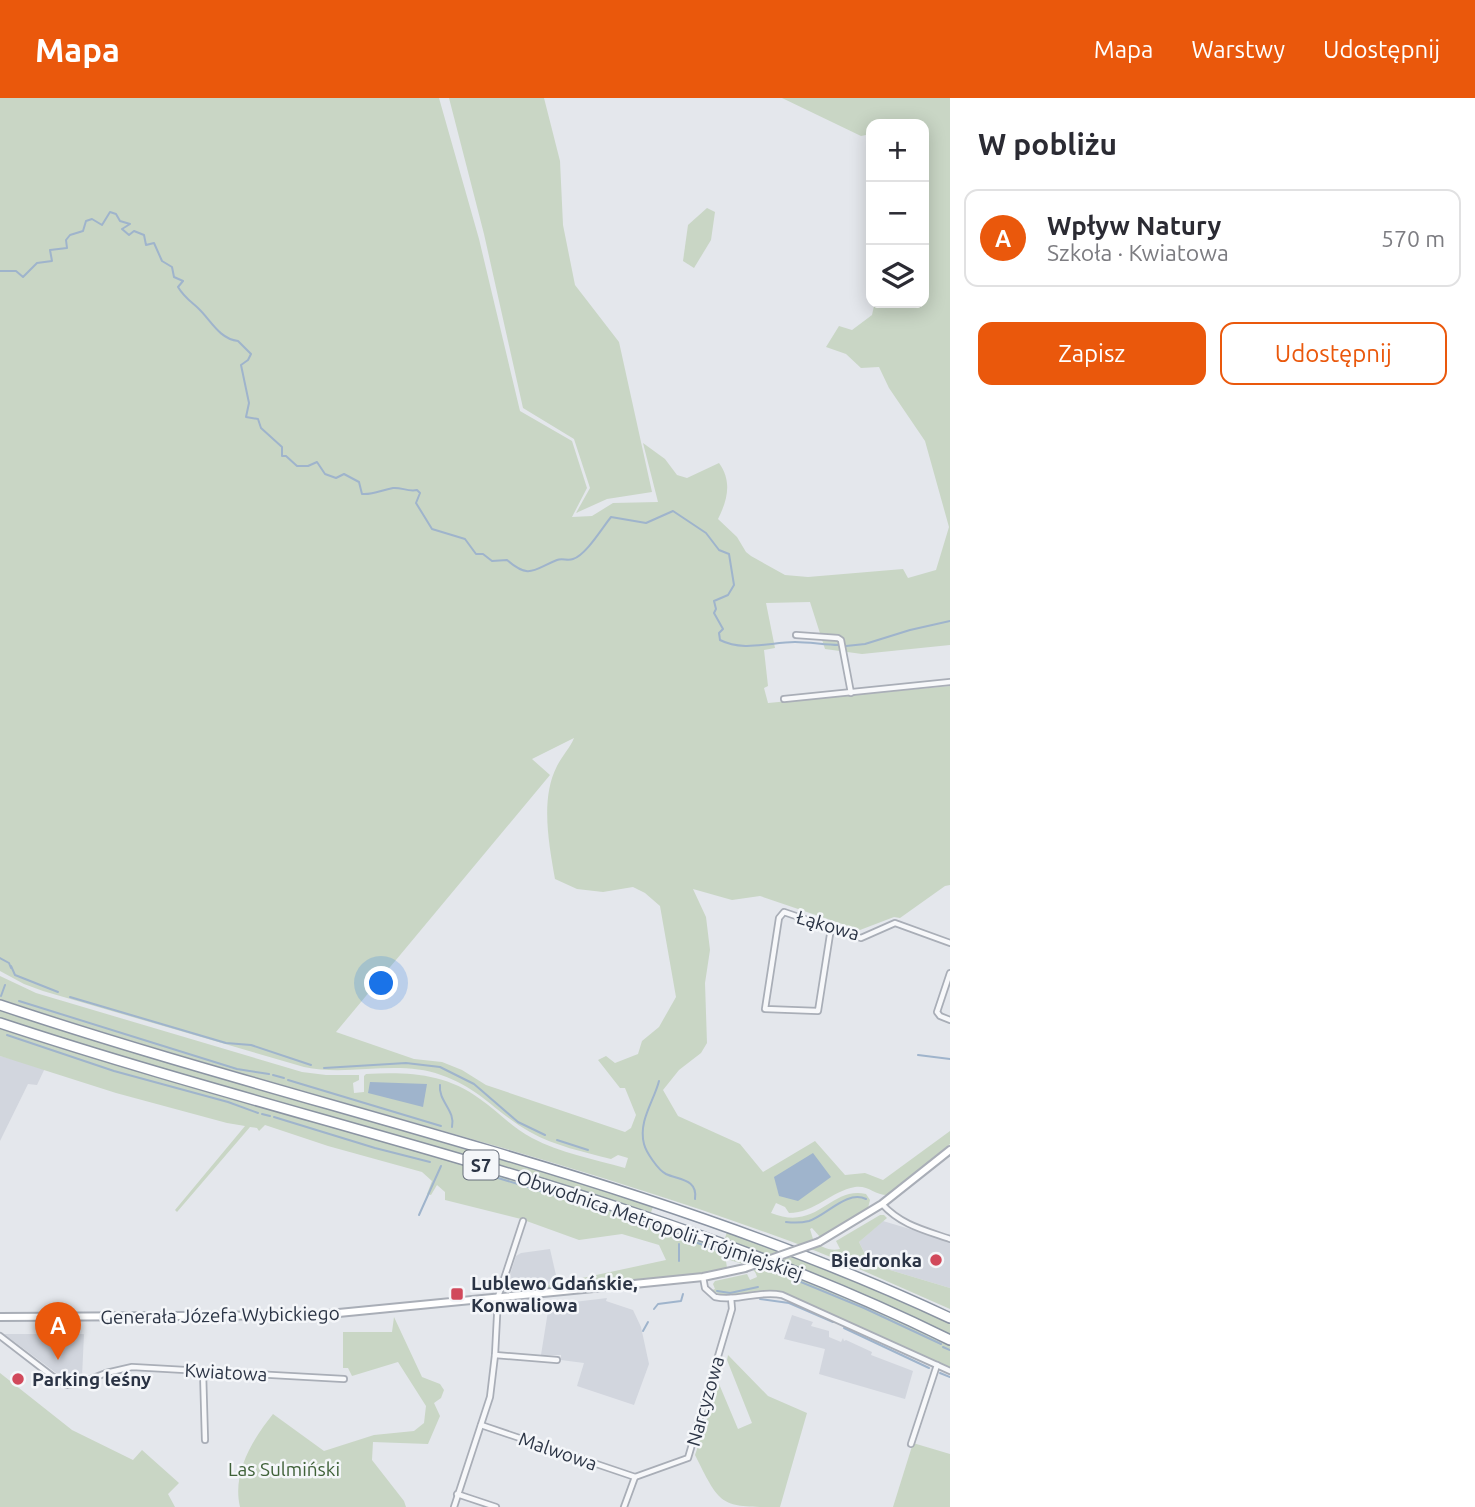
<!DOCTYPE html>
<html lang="pl">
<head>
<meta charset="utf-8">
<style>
	:root { --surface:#fff; --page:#f2f2f3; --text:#2b2b33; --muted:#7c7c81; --line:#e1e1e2; --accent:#ea580c }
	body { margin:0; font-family:Ubuntu,sans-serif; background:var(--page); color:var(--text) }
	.controls { position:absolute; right:21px; top:21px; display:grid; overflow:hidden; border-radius:14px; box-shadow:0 4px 18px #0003 }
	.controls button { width:63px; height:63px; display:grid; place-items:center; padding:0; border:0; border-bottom:2px solid var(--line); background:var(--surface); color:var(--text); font:35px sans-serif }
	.you { position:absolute; left:382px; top:886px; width:24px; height:24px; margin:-18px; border:5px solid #fff; border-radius:50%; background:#1a73e8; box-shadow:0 0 0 10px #1a73e833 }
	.badge { display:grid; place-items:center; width:46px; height:46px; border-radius:50%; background:var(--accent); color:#fff; font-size:23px; font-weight:700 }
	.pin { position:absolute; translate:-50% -58px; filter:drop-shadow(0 2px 4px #0008) }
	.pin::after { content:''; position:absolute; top:37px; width:24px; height:21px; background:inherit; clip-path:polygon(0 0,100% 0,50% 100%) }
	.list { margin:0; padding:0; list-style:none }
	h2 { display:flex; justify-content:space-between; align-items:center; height:91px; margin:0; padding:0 28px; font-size:30px }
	h2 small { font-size:23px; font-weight:400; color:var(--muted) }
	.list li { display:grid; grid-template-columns:46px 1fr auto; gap:21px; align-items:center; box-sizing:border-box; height:98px; margin:0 14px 14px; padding:0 14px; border:2px solid var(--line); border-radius:14px }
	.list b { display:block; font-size:26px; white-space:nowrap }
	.list p { margin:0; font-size:23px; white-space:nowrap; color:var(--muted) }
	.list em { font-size:23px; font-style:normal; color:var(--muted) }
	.actions { display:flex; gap:14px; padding:21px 28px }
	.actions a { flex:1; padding:16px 0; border:2px solid var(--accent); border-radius:14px; text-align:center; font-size:24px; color:var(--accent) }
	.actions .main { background:var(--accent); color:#fff }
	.icon { flex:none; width:38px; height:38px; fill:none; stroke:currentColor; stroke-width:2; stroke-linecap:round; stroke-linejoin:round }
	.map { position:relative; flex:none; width:950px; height:1409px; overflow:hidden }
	header { display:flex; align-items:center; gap:42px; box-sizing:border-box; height:98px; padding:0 35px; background:var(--accent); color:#fff }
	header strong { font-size:33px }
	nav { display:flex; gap:38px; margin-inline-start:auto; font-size:24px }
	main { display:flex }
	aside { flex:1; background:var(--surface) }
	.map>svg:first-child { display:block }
	.built { fill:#d2d6de }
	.green { fill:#c9d6c5; fill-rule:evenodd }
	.water { fill:#9fb4cc }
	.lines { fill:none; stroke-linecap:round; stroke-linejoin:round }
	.stream { stroke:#9fb4cc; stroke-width:2 }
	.street-casing { stroke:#a9aeb7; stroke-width:8 }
	.secondary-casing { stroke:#a9aeb7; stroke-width:10 }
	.highway-casing { stroke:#8b94a3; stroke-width:12 }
	.street { stroke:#f7f8fa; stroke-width:4.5 }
	.secondary { stroke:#fff; stroke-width:6 }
	.highway { stroke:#fff; stroke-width:9 }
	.secondary-bridge-casing { stroke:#a9aeb7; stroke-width:10; stroke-linecap:butt }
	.secondary-bridge { stroke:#fff; stroke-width:6 }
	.poi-dot { fill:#d1495b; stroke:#f4f6f9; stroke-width:2.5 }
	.labels { text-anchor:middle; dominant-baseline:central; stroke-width:5; stroke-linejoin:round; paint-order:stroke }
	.shield { fill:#f4f6f9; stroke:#676e7b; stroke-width:2 }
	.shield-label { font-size:18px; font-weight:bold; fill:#2b3445 }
	.street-label { font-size:19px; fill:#2b3445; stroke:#f4f6f9 }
	.poi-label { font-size:19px; font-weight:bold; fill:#2b3445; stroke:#f4f6f9; text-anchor:start }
	.park-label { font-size:19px; fill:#3f6138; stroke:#f4f6f9 }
</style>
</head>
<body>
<header>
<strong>Mapa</strong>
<nav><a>Mapa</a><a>Warstwy</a><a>Udostępnij</a></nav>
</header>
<main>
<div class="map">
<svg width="950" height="1409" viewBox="0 0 950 1409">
	<rect width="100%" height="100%" fill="#e4e7ec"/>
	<g class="built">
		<polygon points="0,958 45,970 37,987 28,986 0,1043"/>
		<polygon points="883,1123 950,1143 950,1190 870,1166 859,1144"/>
		<polygon points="550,1151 558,1186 509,1190 507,1186 516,1158 521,1155"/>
		<polygon points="607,1200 606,1203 633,1212 641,1229 649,1266 634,1307 577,1288 584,1265 561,1262 561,1257 541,1257 549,1207"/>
		<polygon points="792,1217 813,1224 811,1228 829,1233 829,1239 841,1244 843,1240 844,1243 846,1242 872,1254 871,1257 913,1273 905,1301 819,1276 825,1251 784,1241"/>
		<polygon points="4,1236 84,1236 82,1279 67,1283"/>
	</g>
	<g class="green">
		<path d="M0 0H439L479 141 520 313 572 343 587 390 572 419 592 418 613 405 658 404 643 345 665 361 677 377 687 380 719 365C732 383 728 401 718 421L737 439 746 454 751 458 785 477 808 479 903 471 908 480 936 472 949 429 925 343 889 290 879 269 861 270 846 256 826 249 839 228 852 232 872 217 874 208 871 205H924V26H871V36L861 38 782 0H950V547L862 556 825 551 810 504 766 505 775 550 764 552 768 588 764 590 768 605 950 588V787L945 788 900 820 894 819 860 832 760 798 732 802 693 791 706 819 710 852 705 885 707 945 701 955 679 972 663 992 678 1018 740 1046 763 1074 815 1043 845 1077 865 1075 883 1082 950 1033V1046L887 1097C875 1097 868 1087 855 1089 831 1093 815 1115 789 1115L785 1109 776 1105 771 1115C818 1134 830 1088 866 1096L870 1102 868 1110 821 1140 812 1130 810 1131 813 1141 811 1142C820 1148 830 1154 840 1151L836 1143 880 1117H884L887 1120 859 1144 870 1166 950 1190V1211C889 1184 828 1156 765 1134 514 1044 253 986 0 901V878L36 895 302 974 326 977H359V982L353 985 354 995 364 994V978L366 976C407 974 445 975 480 1001 498 1013 512 1030 532 1040 560 1055 594 1061 625 1070L628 1060 618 1057 611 1061C584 1054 555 1048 530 1034 497 1016 480 990 441 977 397 961 349 979 304 969L43 893 24 886 0 873ZM574 640C570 650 562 658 557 668 540 701 549 746 555 781L577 791 603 794 633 789 645 795 660 808 676 899 659 929 642 943 638 956 615 965 606 958 598 962 620 990H625L636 1017 631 1030 625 1034 486 987 462 972 442 964 414 961 336 934 550 677 532 661Z"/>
		<polygon points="449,0 544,0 560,63 563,127 575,187 619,244 652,394 607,401 576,415 590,390 574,341 523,310 484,136"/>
		<polygon points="707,110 715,114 711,142 694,170 683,163 688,127"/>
		<polygon points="0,911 163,963 654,1106 650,1117 214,987 0,921"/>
		<path d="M0 930C317 1033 649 1100 950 1247V1271L789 1197C778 1194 767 1192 755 1193 740 1195 726 1202 712 1192L715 1191 713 1186 715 1183 747 1176 750 1182 757 1179C754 1166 739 1166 728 1161L726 1163 727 1170 712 1174 545 1193V1188L666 1162 659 1147 622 1136 579 1142 521 1121 445 1102V1094L437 1087 431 1097 427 1096 432 1083 422 1074 328 1048 265 1027 259 1033 257 1030 250 1029 177 1114 175 1112 245 1028 227 1025 116 995 0 958Z"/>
		<polygon points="728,1131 788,1153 950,1223 950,1238 842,1189 724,1143"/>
		<path d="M394 1219 422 1279 440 1286 444 1292 441 1300 434 1305 440 1318 428 1346 373 1344 372 1362 404 1403 406 1409H240C232 1375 252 1342 273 1316L324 1353 374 1337 414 1333 424 1325 426 1308 398 1264 352 1278 348 1270H343V1234H392Z"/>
		<path d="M728 1257 768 1298 807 1315 780 1409C720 1409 721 1409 695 1357L719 1286 738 1331 752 1325 727 1262Z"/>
		<polygon points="0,1275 72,1332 133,1362 142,1352 179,1385 168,1396 175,1409 0,1409"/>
		<polygon points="913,1345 950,1356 950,1409 893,1409"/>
	</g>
	<g class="water">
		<polygon points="370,984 427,986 423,1009 368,995"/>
		<polygon points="813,1055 831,1079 798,1103 779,1098 774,1079"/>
	</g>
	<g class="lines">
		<g class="stream">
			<path d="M0 173H16L23 179 37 165 52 163 50 152 67 150 66 142 70 137 83 133 86 123 92 121 102 127 110 114 116 116 120 123 130 126 122 131 129 137 134 133 144 137 146 147 154 145 162 163 172 169 174 179 183 183 178 189C184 199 189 202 198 210 210 221 219 241 238 243L251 256 248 262 241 267 249 305 246 319 258 321 261 330 282 349V358H286L297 368H308L317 364 325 376 336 380 344 376 359 384 362 396C374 397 381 392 393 390 401 389 408 394 417 392L420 395 416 405 432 431 465 441 476 456H483L492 463 507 462C530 482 534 471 557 462 562 460 568 463 573 461 586 457 602 430 611 419L646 425 673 413 706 435 719 452 729 456 734 487 728 497 714 503 716 511 714 515 723 531 719 535 720 542C743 554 771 544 795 544 810 544 825 547 839 547"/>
			<polyline points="846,548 865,546 910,532 950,523"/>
			<polyline points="0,860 9,865 11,870"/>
			<polyline points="11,868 15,877 58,894"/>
			<polyline points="1,898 5,887"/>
			<polyline points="70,899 226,945 251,947 311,967"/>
			<polyline points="19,903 237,971 269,976"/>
			<polyline points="7,937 114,973 228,1004 258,1015"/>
			<polyline points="918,957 950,961"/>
			<polyline points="324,970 406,965 440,969 474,986 518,1024 545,1037"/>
			<polyline points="273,977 284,980"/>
			<polyline points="288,982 441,1028"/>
			<path d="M659 983C654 1003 638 1023 644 1046 646 1054 658 1072 666 1076 679 1082 698 1081 695 1101"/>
			<path d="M440 987C438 1003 456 1013 452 1029"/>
			<polyline points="262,1016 270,1018"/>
			<polyline points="274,1019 375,1050 430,1064"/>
			<polyline points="557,1042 588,1052"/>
			<polyline points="475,1073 577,1104"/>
			<polyline points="419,1117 441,1068"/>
			<path d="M786 1124C794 1125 801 1125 809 1123 827 1117 847 1092 866 1101"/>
			<polyline points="692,1143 753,1165"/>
			<polyline points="679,1146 679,1163"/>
			<polyline points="762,1168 864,1210 941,1246"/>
			<polyline points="717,1193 730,1195 758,1189"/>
			<polyline points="760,1201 789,1205 833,1224"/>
			<polyline points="654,1211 658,1206 681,1203 683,1196"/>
			<polyline points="844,1230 929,1270"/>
			<polyline points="643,1233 648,1224"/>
			<polyline points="943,1249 950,1252"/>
			<polyline points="940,1275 950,1279"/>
		</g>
		<g class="street-casing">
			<g id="street">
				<polyline points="796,537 838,540 841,542 851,595"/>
				<polyline points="784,601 950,584"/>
				<polyline points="831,830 818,913 765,911 779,820 784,814 861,840 895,825 950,845"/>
				<polyline points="950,875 937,914 940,918 950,922"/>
				<path d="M882 1106C901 1127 924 1132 950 1141"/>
				<path d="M703 1179 705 1190 715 1199C737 1204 759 1192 782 1197L950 1273"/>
				<polyline points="0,1238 52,1278 67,1287 78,1286 106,1275 132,1269 344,1281"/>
				<polyline points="495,1257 557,1262"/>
				<polyline points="203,1273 205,1342"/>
				<polyline points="481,1327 635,1379"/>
				<polyline points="911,1346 937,1267"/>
				<polyline points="457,1396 496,1409"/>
				<polyline points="454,1409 490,1299 495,1257 498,1199 523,1123"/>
				<polyline points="624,1409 635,1379 688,1360 732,1211 731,1200"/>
			</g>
		</g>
		<g class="secondary-casing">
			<g id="secondary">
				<polyline points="819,1144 882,1106 950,1052"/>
				<polyline points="0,1219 318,1217 634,1186 703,1179 745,1170"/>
			</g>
		</g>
		<g class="highway-casing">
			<g id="highway">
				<path d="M0 907C317 1013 645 1077 950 1220"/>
				<path d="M0 925C317 1030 649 1093 950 1242"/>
			</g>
		</g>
		<use href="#street" class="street"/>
		<use href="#secondary" class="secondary"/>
		<use href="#highway" class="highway"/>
		<g class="secondary-bridge-casing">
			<polyline id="secondary-bridge" points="745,1170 819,1144"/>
		</g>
		<use href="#secondary-bridge" class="secondary-bridge"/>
	</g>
	<g class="poi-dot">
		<circle cx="936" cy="1162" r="7"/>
		<rect x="450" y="1189" width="14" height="14" rx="3.5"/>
		<circle cx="18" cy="1281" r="7"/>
	</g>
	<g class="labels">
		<rect class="shield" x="463.5" y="1052.5" width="35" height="29" rx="5"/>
		<g class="shield-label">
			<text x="481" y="1067">S7</text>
		</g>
		<g class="street-label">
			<text transform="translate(828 827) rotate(16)">Łąkowa</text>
			<text transform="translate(660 1127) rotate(19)">Obwodnica Metropolii Trójmiejskiej</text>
			<text transform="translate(220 1217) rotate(-1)">Generała Józefa Wybickiego</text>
			<text transform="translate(226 1274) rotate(3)">Kwiatowa</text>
			<text transform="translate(705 1303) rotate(-74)">Narcyzowa</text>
			<text transform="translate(558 1353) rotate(19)">Malwowa</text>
		</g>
		<g class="poi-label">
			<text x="922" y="1162" text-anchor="end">Biedronka</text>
			<text x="471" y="1185">Lublewo Gdańskie,<tspan x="471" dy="22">Konwaliowa</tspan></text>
			<text x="32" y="1281">Parking leśny</text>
		</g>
		<g class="park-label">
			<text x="284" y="1371">Las Sulmiński</text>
		</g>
	</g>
</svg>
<div class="controls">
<button>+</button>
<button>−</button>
<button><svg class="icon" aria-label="layers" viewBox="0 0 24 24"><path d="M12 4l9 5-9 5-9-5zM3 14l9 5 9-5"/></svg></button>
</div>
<div class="you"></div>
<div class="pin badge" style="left:58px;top:1262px">A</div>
</div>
<aside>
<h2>W pobliżu<small></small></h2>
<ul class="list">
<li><span class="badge">A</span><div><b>Wpływ Natury</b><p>Szkoła · Kwiatowa</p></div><em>570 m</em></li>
</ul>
<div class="actions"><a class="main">Zapisz</a><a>Udostępnij</a></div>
</aside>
</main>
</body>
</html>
